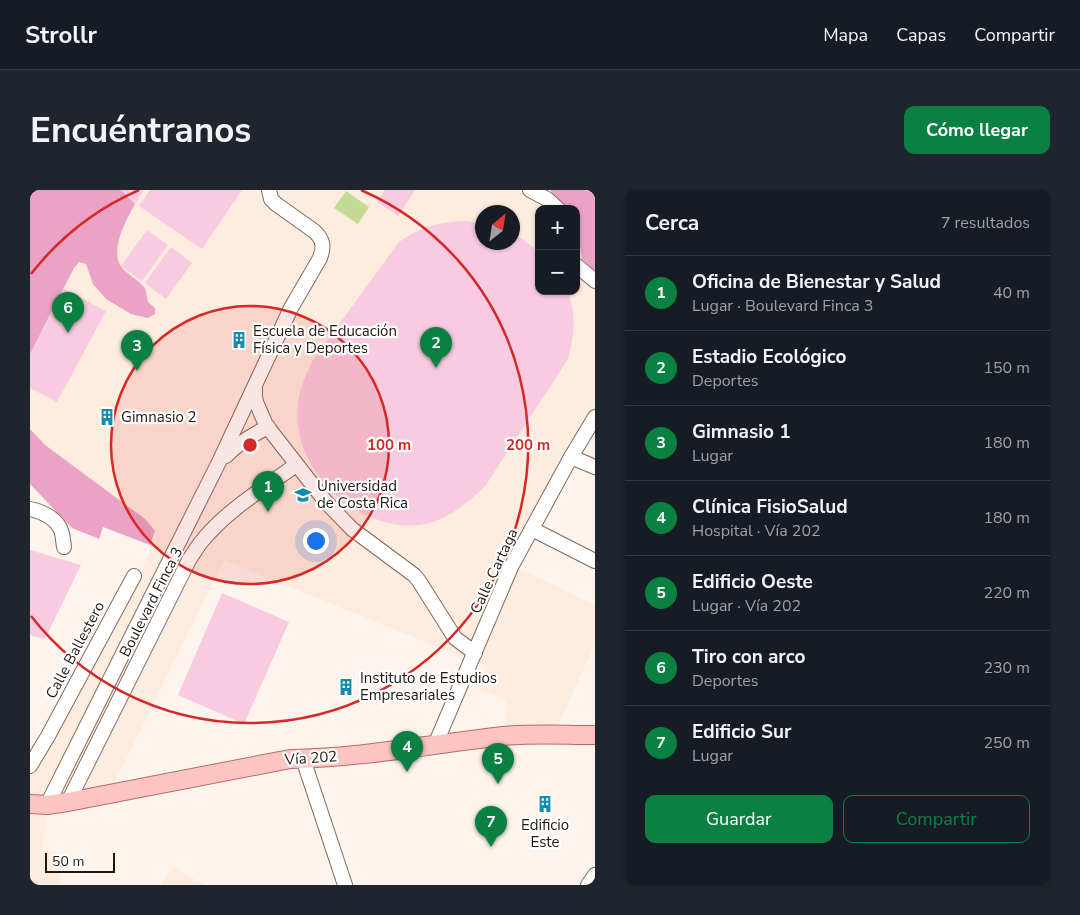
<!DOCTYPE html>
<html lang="es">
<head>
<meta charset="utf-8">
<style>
	:root { --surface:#171b24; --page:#20242c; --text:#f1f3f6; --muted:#9ea1a6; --line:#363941; --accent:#0b8043 }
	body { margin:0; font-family:"Nunito Sans",sans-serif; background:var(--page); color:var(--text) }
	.controls { position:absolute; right:15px; top:15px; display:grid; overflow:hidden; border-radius:10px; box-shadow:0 1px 4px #0004 }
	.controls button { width:45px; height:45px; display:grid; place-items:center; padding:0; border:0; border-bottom:1px solid var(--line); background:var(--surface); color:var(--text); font:25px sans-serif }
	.compass { position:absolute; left:445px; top:15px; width:45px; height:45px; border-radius:50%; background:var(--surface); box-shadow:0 1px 4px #0004; rotate:30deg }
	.scale { position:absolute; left:15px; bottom:12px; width:70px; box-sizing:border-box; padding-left:5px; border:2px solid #201812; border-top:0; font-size:14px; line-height:18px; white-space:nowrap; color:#201812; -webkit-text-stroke:4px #fff; paint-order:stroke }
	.you { position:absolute; left:285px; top:350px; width:18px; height:18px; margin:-12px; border:4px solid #fff; border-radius:50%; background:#1a73e8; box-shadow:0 0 0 8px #1a73e833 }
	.badge { display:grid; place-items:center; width:32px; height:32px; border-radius:50%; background:var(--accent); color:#fff; font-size:16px; font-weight:700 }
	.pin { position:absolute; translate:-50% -41px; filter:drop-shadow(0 1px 2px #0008) }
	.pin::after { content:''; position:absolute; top:26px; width:18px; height:15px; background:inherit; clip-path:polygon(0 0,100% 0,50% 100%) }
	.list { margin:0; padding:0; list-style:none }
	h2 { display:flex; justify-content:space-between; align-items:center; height:65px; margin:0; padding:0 20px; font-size:21px }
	h2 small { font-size:16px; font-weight:400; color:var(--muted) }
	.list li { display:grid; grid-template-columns:32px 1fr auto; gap:15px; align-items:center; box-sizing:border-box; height:75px; padding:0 20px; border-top:1px solid var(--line) }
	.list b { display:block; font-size:19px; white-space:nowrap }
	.list p { margin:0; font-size:16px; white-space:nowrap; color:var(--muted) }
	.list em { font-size:16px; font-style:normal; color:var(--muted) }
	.actions { display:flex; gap:10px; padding:15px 20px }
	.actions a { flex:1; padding:11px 0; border:1px solid var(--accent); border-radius:10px; text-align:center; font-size:18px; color:var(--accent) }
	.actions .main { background:var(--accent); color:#fff }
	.map { position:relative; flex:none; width:565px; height:695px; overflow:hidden; border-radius:10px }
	header { display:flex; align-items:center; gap:30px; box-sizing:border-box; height:70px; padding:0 25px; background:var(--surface); border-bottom:1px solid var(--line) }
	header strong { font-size:24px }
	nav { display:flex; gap:28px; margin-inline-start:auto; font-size:18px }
	.intro { display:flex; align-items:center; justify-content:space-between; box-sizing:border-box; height:120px; padding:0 30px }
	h1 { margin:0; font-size:35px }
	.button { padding:12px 22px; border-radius:10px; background:var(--accent); color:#fff; font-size:18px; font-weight:700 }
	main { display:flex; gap:30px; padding:0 30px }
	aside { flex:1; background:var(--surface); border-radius:10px; box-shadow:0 1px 4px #0004 }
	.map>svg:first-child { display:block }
	.built { fill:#feecdf; fill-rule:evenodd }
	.green { fill:#f9cbe0 }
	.forest { fill:#eaa3c5 }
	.water { fill:#c4da96 }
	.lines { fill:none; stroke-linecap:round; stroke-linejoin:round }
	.minor-casing { stroke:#806c5e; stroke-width:16 }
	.major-casing { stroke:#b06e69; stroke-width:20 }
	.minor { stroke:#fff; stroke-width:14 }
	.major { stroke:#fec4c1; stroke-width:18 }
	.ring { fill:none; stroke:#d62828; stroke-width:2.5 }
	.labels { text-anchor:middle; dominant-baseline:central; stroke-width:4.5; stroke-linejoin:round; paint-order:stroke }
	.poi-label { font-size:15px; fill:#201812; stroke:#fff; text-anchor:start }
	.street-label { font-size:15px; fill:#201812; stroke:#fff }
	.centre { fill:#d62828; stroke:#fff; stroke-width:2.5 }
	.ring-label { font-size:15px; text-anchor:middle; font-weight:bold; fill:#d62828; stroke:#fff; stroke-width:4.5; stroke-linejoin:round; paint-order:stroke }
</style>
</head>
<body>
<header>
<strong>Strollr</strong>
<nav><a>Mapa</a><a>Capas</a><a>Compartir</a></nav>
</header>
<div class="intro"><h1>Encuéntranos</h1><a class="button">Cómo llegar</a></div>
<main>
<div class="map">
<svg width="565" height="695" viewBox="0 0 565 695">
	<rect width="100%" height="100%" fill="#fef4ee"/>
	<g class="built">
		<path d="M26 0H565V227L482 375 565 415V454L524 544 475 546 476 509 448 499 457 477 194 370 81 600 0 608V583L21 547 119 365 120 355 79 339 0 280V47ZM509 19H546V101H509ZM452 22H482V52H452Z"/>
		<polygon points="0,619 17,620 12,662 28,662 30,695 0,695"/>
		<polygon points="143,677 175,695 130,695"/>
	</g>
	<g class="green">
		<polygon points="91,0 114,0 105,14"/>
		<polygon points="120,0 212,0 172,59 109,16"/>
		<polygon points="355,0 385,0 368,26 347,12"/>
		<path d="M437 31 452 34V52H482L483 44 494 50 509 62V101H538C546 127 545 142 538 169L456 295C440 311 423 326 400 333 378 339 354 334 334 324 289 301 258 253 270 202 273 191 278 180 283 170L369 52C392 36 409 32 437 31Z"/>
		<polygon points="117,40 138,55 112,91 91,76"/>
		<polygon points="141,57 162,73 136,109 115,93"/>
		<polygon points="34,99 76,121 27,212 0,198 0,164"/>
		<polygon points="0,360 51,375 15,449 0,445"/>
		<polygon points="192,403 259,432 214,534 148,505"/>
	</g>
	<g class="forest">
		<path d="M0 0H91L105 14C96 30 78 63 93 79 99 85 108 90 114 97 116 100 117 107 118 112L125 118V124L118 128 101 124 76 109 63 94 56 74 49 72 44 78 0 164Z"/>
		<polygon points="520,0 565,0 565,81 552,69 549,50 546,38 546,19 536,19"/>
		<polygon points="0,239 15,255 115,329 125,341 120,355 73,337 69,349 42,338 0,294"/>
	</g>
	<polygon class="water" points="316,1 339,17 328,34 304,18"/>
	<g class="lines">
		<g class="minor-casing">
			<g id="minor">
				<polyline points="500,0 517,9 528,19"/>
				<polyline points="546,75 565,91"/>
				<polyline points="225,198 225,206 226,212 236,235 296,312 322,339 384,385 389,391 425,448 445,463"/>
				<path d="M196 266C208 253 222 245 238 237"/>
				<polyline points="541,267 565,277"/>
				<path d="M0 319C11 321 24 327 30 338 33 343 33 351 34 357"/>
				<polyline points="502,339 565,371"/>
				<polyline points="405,555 481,377 541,267 565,227"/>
				<polyline points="273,569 315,695"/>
				<polyline points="0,576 18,546 104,386"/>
				<path d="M38 612 159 370C163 364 167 357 172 351 197 320 234 298 266 275"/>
				<path d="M17 615 190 270 261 118 290 68C294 57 294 50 284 41L246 14 241 9 239 0"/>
				<polyline points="558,695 565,685"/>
			</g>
		</g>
		<g class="major-casing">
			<path id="major" d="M0 614 17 615 38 612 260 569C331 568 402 554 473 546 504 543 534 545 565 545"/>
		</g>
		<use href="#minor" class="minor"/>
		<use href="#major" class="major"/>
	</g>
	<circle cx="220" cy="255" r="139" fill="#d62828" fill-opacity=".12"/>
	<g class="ring">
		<circle cx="220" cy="255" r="139"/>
		<path d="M1 84A278 278 0 0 1 109 0M331 0A278 278 0 1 1 1 426"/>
	</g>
	<defs>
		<g id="building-bare" transform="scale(1.35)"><path d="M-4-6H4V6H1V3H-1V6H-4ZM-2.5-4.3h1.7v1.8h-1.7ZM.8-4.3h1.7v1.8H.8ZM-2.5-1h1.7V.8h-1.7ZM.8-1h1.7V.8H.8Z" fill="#118bae" stroke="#fff" stroke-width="2.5" paint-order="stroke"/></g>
		<g id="university-bare" transform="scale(1.35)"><path d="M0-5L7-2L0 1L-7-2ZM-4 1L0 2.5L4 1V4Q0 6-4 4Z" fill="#118bae" stroke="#fff" stroke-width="2.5" paint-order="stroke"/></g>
	</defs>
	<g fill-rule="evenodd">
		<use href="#building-bare" x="209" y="150"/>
		<use href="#building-bare" x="77" y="227"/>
		<use href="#university-bare" x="273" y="305"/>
		<use href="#building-bare" x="316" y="497"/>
		<use href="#building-bare" x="515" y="614"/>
	</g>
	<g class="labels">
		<g class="poi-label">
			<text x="223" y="141">Escuela de Educación<tspan x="223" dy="17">Física y Deportes</tspan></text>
			<text x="91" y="227">Gimnasio 2</text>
			<text x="287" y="296">Universidad<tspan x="287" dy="17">de Costa Rica</tspan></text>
			<text x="330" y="488">Instituto de Estudios<tspan x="330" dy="17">Empresariales</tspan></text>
			<text x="515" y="635" text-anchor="middle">Edificio<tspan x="515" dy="17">Este</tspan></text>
		</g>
		<g class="street-label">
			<text transform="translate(464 381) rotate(-65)">Calle Cartaga</text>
			<text transform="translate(121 412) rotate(-63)">Boulevard Finca 3</text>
			<text transform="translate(45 460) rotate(-62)">Calle Ballestero</text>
			<text transform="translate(281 568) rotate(-4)">Vía 202</text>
		</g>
	</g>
	<circle cx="220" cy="255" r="8" class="centre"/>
	<g class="ring-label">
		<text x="359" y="260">100 m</text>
		<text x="498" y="260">200 m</text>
	</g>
</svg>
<div class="controls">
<button>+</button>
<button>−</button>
</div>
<svg class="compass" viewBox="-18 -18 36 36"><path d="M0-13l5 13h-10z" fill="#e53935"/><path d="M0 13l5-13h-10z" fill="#9ea1a6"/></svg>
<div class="scale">50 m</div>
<div class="you"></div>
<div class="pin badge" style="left:238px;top:322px">1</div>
<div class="pin badge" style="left:406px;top:178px">2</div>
<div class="pin badge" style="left:107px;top:181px">3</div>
<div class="pin badge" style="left:377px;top:582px">4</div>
<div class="pin badge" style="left:468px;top:594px">5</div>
<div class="pin badge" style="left:38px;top:143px">6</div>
<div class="pin badge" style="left:461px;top:657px">7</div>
</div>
<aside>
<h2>Cerca<small>7 resultados</small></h2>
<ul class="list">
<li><span class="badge">1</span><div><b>Oficina de Bienestar y Salud</b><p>Lugar · Boulevard Finca 3</p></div><em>40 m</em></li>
<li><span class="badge">2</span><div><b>Estadio Ecológico</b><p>Deportes</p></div><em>150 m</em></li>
<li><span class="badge">3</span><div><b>Gimnasio 1</b><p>Lugar</p></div><em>180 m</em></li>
<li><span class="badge">4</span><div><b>Clínica FisioSalud</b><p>Hospital · Vía 202</p></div><em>180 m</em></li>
<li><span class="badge">5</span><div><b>Edificio Oeste</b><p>Lugar · Vía 202</p></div><em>220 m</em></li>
<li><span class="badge">6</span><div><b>Tiro con arco</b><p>Deportes</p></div><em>230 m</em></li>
<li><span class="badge">7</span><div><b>Edificio Sur</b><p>Lugar</p></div><em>250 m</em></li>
</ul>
<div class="actions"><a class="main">Guardar</a><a>Compartir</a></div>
</aside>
</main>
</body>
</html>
